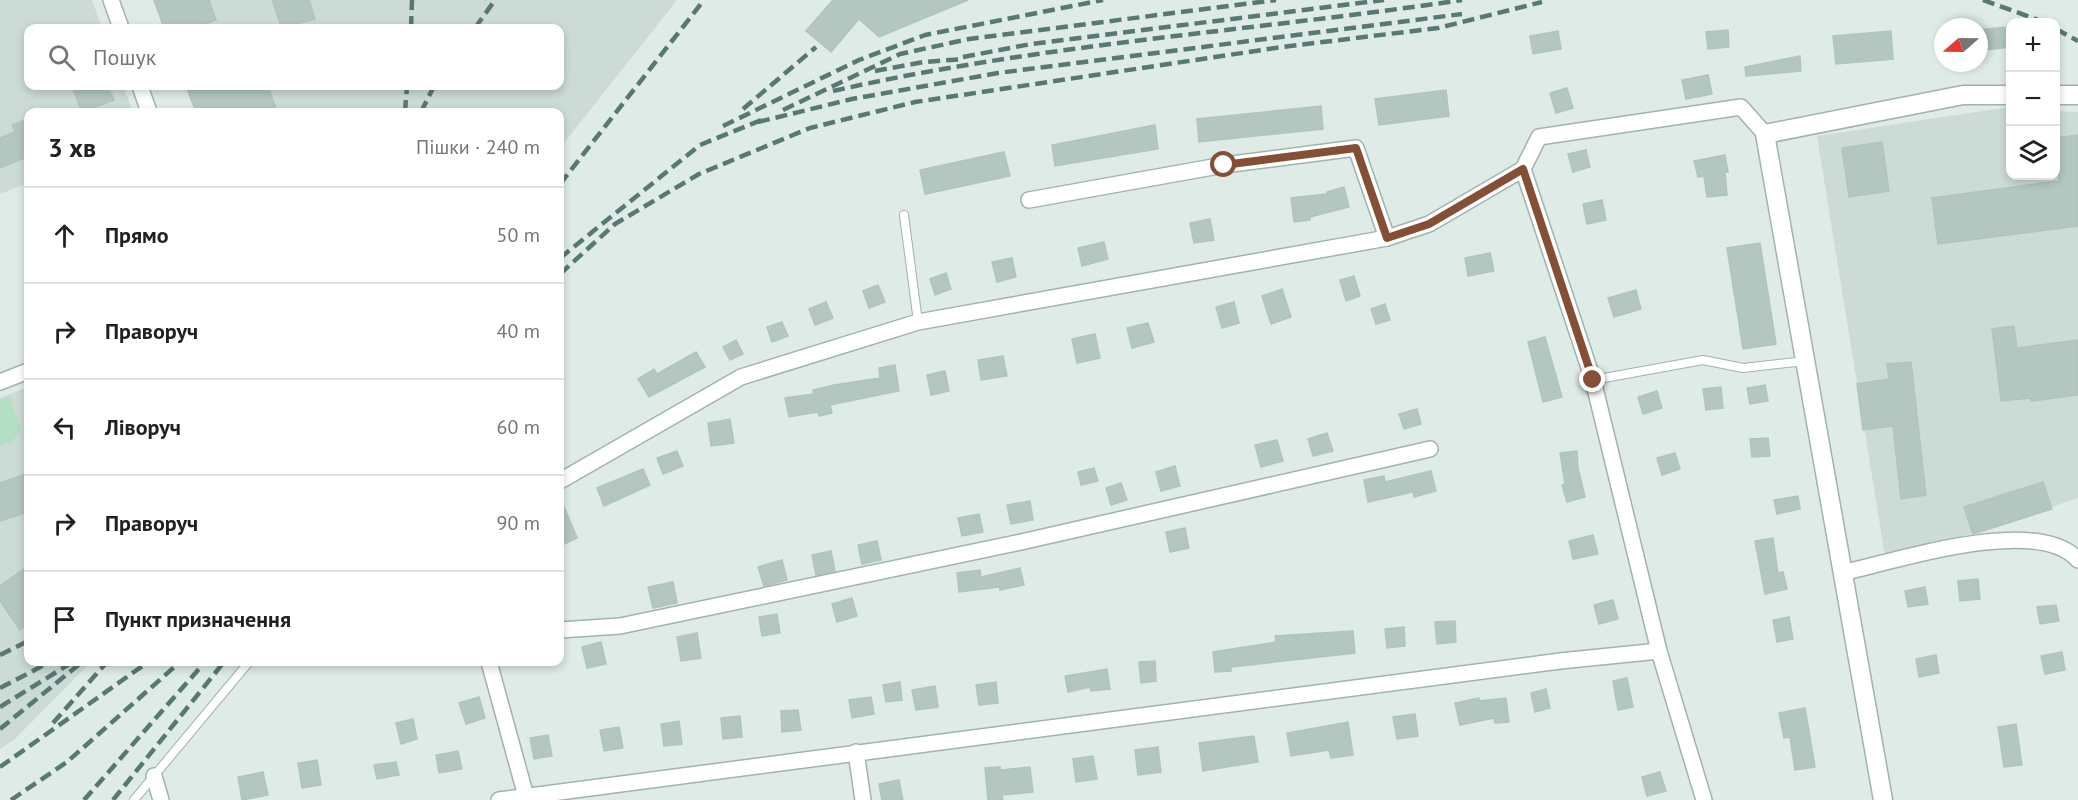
<!DOCTYPE html>
<html lang="uk">
<head>
<meta charset="utf-8">
<style>
	:root { --surface:#fff; --page:#f6f6f6; --text:#202124; --muted:#757577; --line:#e0e0e0 }
	body { margin:0; font-family:"PT Sans",sans-serif; background:var(--page); color:var(--text) }
	.controls { position:absolute; right:18px; top:18px; display:grid; overflow:hidden; border-radius:12px; box-shadow:0 3px 9px #0003 }
	.controls button { width:54px; height:54px; display:grid; place-items:center; padding:0; border:0; border-bottom:2px solid var(--line); background:var(--surface); color:var(--text); font:30px sans-serif }
	.compass { position:absolute; left:1934px; top:18px; width:54px; height:54px; border-radius:50%; background:var(--surface); box-shadow:0 3px 9px #0003; rotate:250deg }
	.stop { position:absolute; width:18px; height:18px; margin:-14px; border:4px solid #844f34; border-radius:50%; background:#fff }
	.stop.end { background:#844f34; border-color:#fff; box-shadow:0 2px 6px #0008 }
	.list { margin:0; padding:0; list-style:none }
	h2 { display:flex; justify-content:space-between; align-items:center; height:78px; margin:0; padding:0 24px; font-size:26px }
	h2 small { font-size:20px; font-weight:400; color:var(--muted) }
	.list li { display:grid; grid-template-columns:39px 1fr auto; gap:18px; align-items:center; box-sizing:border-box; height:96px; padding:0 24px; border-top:2px solid var(--line) }
	.list b { display:block; font-size:22px; white-space:nowrap }
	.list em { font-size:20px; font-style:normal; color:var(--muted) }
	.icon { flex:none; width:33px; height:33px; fill:none; stroke:currentColor; stroke-width:2; stroke-linecap:round; stroke-linejoin:round }
	.map { position:relative; flex:none; width:2078px; height:800px; overflow:hidden }
	.search { position:absolute; background:var(--surface); box-shadow:0 3px 9px #0003; left:24px; top:24px; width:540px; height:66px; display:flex; align-items:center; gap:15px; box-sizing:border-box; padding:0 21px; border-radius:12px; color:var(--muted); font-size:22px }
	.panel { position:absolute; background:var(--surface); box-shadow:0 3px 9px #0003; left:24px; top:108px; width:540px; height:558px; border-radius:12px }
	.map>svg:first-child { display:block }
	.built { fill:#ccdbd6 }
	.green { fill:#b4dfc4 }
	.building { fill:#b3c6c0; stroke:#b0c5be; stroke-width:1.5 }
	.lines { fill:none; stroke-linecap:round; stroke-linejoin:round }
	.service-casing { stroke:#a1b3ae; stroke-width:10 }
	.minor-casing { stroke:#a1b3ae; stroke-width:18 }
	.tertiary-casing { stroke:#a1b3ae; stroke-width:21 }
	.service { stroke:#fff; stroke-width:8 }
	.minor { stroke:#fff; stroke-width:15 }
	.tertiary { stroke:#fff; stroke-width:18 }
	.rail { stroke:#587873; stroke-width:4.5; stroke-dasharray:12 6; stroke-linecap:butt }
	.route { stroke:#844f34; stroke-width:8 }
</style>
</head>
<body>
<div class="map">
<svg width="2078" height="800" viewBox="0 0 2078 800">
	<rect width="100%" height="100%" fill="#deebe6"/>
	<g class="built">
		<polygon points="0,0 92,0 102,28 28,28 28,86 123,86 133,112 28,112 28,183 0,194"/>
		<polygon points="153,0 677,0 560,148 560,112 196,112 186,86 560,86 560,28 164,28"/>
		<polygon points="2003,108 2010,108 2010,176 2056,176 2056,111 2078,112 2078,498 1968,535 1885,556 1817,136"/>
		<polygon points="28,387 28,662 91,662 16,738 0,749 0,398"/>
	</g>
	<polygon class="green" points="10,396 21,431 12,441 0,446 0,400"/>
	<g class="building">
		<polygon points="154,0 209,0 216,20 194,28 164,28"/>
		<polygon points="272,0 309,0 315,19 282,28"/>
		<polygon points="833,0 968,0 879,37 859,19 831,52 806,31"/>
		<polygon points="2007,27 2009,47 1979,51 1979,30"/>
		<polygon points="1728,30 1729,47 1708,49 1706,32"/>
		<polygon points="1558,31 1561,49 1533,54 1530,36"/>
		<polygon points="1891,31 1893,59 1836,64 1833,36"/>
		<polygon points="1800,56 1801,71 1746,76 1745,67"/>
		<polygon points="1708,75 1712,94 1686,99 1682,80"/>
		<polygon points="72,86 108,86 114,100 82,112"/>
		<polygon points="186,86 268,86 277,112 196,112"/>
		<polygon points="1567,88 1573,108 1556,113 1550,93"/>
		<polygon points="1446,90 1449,116 1379,125 1375,99"/>
		<polygon points="1321,106 1323,129 1199,142 1197,119"/>
		<polygon points="28,119 28,165 24,158 0,168 0,138 15,132 12,125"/>
		<polygon points="1155,125 1158,149 1055,166 1052,145"/>
		<polygon points="2078,135 2078,226 1938,244 1932,198 2059,181 2056,138"/>
		<polygon points="1882,142 1889,191 1849,197 1842,148"/>
		<polygon points="1586,150 1590,167 1573,172 1568,154"/>
		<polygon points="1004,152 1010,176 925,194 920,170"/>
		<polygon points="1725,155 1728,172 1725,172 1727,195 1707,197 1704,176 1698,177 1694,161"/>
		<polygon points="1344,187 1349,207 1310,217 1310,220 1294,222 1291,198 1327,194 1327,192"/>
		<polygon points="1602,200 1606,220 1587,224 1583,204"/>
		<polygon points="1210,219 1214,240 1194,243 1190,223"/>
		<polygon points="1104,242 1108,259 1082,266 1078,248"/>
		<polygon points="1760,243 1776,344 1743,349 1727,248"/>
		<polygon points="1490,253 1494,271 1468,276 1465,258"/>
		<polygon points="1012,258 1016,277 997,282 992,262"/>
		<polygon points="946,273 951,289 935,295 930,279"/>
		<polygon points="1354,276 1360,296 1346,301 1340,280"/>
		<polygon points="878,285 885,302 869,308 863,291"/>
		<polygon points="1282,289 1291,317 1271,324 1262,296"/>
		<polygon points="1636,290 1641,309 1614,317 1608,298"/>
		<polygon points="826,302 833,318 815,325 809,309"/>
		<polygon points="1234,302 1239,323 1222,328 1216,307"/>
		<polygon points="1385,304 1390,320 1376,324 1371,309"/>
		<polygon points="782,322 788,336 772,342 767,327"/>
		<polygon points="1148,323 1154,342 1132,348 1127,328"/>
		<polygon points="2014,326 2017,348 2078,340 2078,395 2031,401 2030,398 2001,401 1992,329"/>
		<polygon points="1095,334 1100,358 1077,363 1072,339"/>
		<polygon points="1545,337 1562,397 1543,402 1528,342"/>
		<polygon points="736,340 743,354 730,360 723,347"/>
		<polygon points="696,352 705,367 649,397 638,379 654,369 657,374"/>
		<polygon points="1003,356 1007,376 981,380 978,360"/>
		<polygon points="1911,362 1926,495 1901,499 1893,426 1863,430 1857,384 1889,379 1887,364"/>
		<polygon points="895,365 899,391 830,405 832,413 819,416 818,412 789,417 785,398 814,394 813,390 834,385 880,378 879,368"/>
		<polygon points="945,371 949,391 931,395 927,375"/>
		<polygon points="1765,385 1768,401 1750,404 1747,388"/>
		<polygon points="1721,387 1723,408 1706,410 1703,389"/>
		<polygon points="1657,391 1662,408 1643,414 1638,397"/>
		<polygon points="1417,409 1421,424 1404,429 1399,414"/>
		<polygon points="730,419 734,443 711,446 708,423"/>
		<polygon points="1327,433 1333,451 1313,456 1308,439"/>
		<polygon points="1768,438 1770,456 1752,457 1750,439"/>
		<polygon points="1277,440 1283,461 1261,467 1255,445"/>
		<polygon points="677,451 683,466 663,474 657,458"/>
		<polygon points="1577,451 1578,468 1585,497 1567,502 1562,485 1565,484 1560,453"/>
		<polygon points="1675,453 1680,469 1662,475 1657,458"/>
		<polygon points="1175,466 1180,486 1161,491 1156,472"/>
		<polygon points="1094,468 1098,481 1081,485 1078,472"/>
		<polygon points="643,469 650,485 604,506 597,488"/>
		<polygon points="1431,471 1436,491 1414,497 1413,492 1368,502 1364,480 1384,476 1385,482"/>
		<polygon points="28,473 28,512 0,521 0,483"/>
		<polygon points="2043,482 2052,509 1973,534 1964,507"/>
		<polygon points="1121,483 1127,500 1111,505 1106,488"/>
		<polygon points="1798,496 1800,509 1777,514 1774,500"/>
		<polygon points="560,497 577,538 560,546"/>
		<polygon points="1030,501 1033,520 1011,524 1007,505"/>
		<polygon points="979,514 983,532 962,536 958,518"/>
		<polygon points="1185,528 1189,548 1170,552 1166,532"/>
		<polygon points="1593,535 1598,554 1573,559 1569,541"/>
		<polygon points="1773,538 1778,573 1783,572 1787,589 1765,594 1755,541"/>
		<polygon points="877,541 881,560 862,564 858,545"/>
		<polygon points="831,551 835,571 816,575 812,555"/>
		<polygon points="782,560 787,580 764,586 758,567"/>
		<polygon points="28,566 28,624 20,630 0,601 0,586"/>
		<polygon points="1020,568 1024,585 1000,590 1000,587 959,592 957,573 980,570 981,577"/>
		<polygon points="1978,579 1980,599 1960,601 1958,581"/>
		<polygon points="673,582 677,603 653,608 648,587"/>
		<polygon points="1925,587 1928,604 1908,607 1905,591"/>
		<polygon points="852,598 857,616 837,622 832,604"/>
		<polygon points="1613,600 1618,619 1599,624 1594,605"/>
		<polygon points="2056,605 2059,621 2040,624 2037,607"/>
		<polygon points="777,614 780,633 762,636 759,617"/>
		<polygon points="1789,617 1793,639 1777,642 1773,620"/>
		<polygon points="1455,621 1456,642 1437,644 1435,622"/>
		<polygon points="1404,627 1405,646 1387,648 1385,629"/>
		<polygon points="1353,631 1355,653 1231,667 1231,671 1215,672 1213,652 1276,642 1275,636"/>
		<polygon points="697,633 701,658 681,661 677,637"/>
		<polygon points="601,642 606,664 587,668 582,647"/>
		<polygon points="2062,652 2065,670 2045,674 2041,656"/>
		<polygon points="1936,655 1939,673 1919,677 1916,659"/>
		<polygon points="1155,661 1156,681 1141,683 1139,662"/>
		<polygon points="1107,669 1110,689 1091,691 1090,687 1068,692 1065,676"/>
		<polygon points="1627,678 1633,707 1618,710 1613,681"/>
		<polygon points="900,682 902,700 886,702 883,685"/>
		<polygon points="996,682 998,703 979,705 976,685"/>
		<polygon points="935,686 938,707 916,710 912,690"/>
		<polygon points="1546,689 1550,708 1535,712 1531,693"/>
		<polygon points="479,697 485,718 466,724 459,703"/>
		<polygon points="871,697 874,714 852,718 849,700"/>
		<polygon points="1479,698 1479,701 1506,698 1509,722 1495,723 1494,718 1460,725 1455,703"/>
		<polygon points="1805,708 1815,767 1795,770 1790,737 1784,738 1779,713"/>
		<polygon points="798,710 801,730 782,732 781,711"/>
		<polygon points="1415,714 1418,736 1397,739 1393,717"/>
		<polygon points="740,716 742,737 723,739 721,718"/>
		<polygon points="413,719 417,739 401,744 396,723"/>
		<polygon points="679,721 682,744 664,746 661,724"/>
		<polygon points="1348,722 1353,755 1331,758 1329,750 1291,756 1287,733"/>
		<polygon points="2016,724 2022,765 2004,767 1998,727"/>
		<polygon points="619,727 623,748 604,751 600,730"/>
		<polygon points="548,735 552,756 534,759 530,738"/>
		<polygon points="1254,736 1258,762 1203,771 1199,743"/>
		<polygon points="1158,747 1161,772 1138,775 1135,750"/>
		<polygon points="458,751 462,769 439,773 436,755"/>
		<polygon points="1093,756 1097,779 1076,782 1073,759"/>
		<polygon points="317,760 321,785 302,788 298,763"/>
		<polygon points="396,762 399,775 377,779 374,765"/>
		<polygon points="1000,767 1000,770 1030,767 1033,792 1002,795 1003,800 988,800 985,768"/>
		<polygon points="263,772 268,795 242,800 238,777"/>
		<polygon points="1660,772 1666,791 1647,796 1642,777"/>
		<polygon points="899,780 903,800 882,800 879,784"/>
	</g>
	<g class="lines">
		<g class="service-casing">
			<g id="service">
				<polyline points="904,215 918,322"/>
				<polyline points="1593,380 1703,360 1743,368 1805,361"/>
				<polyline points="134,800 249,662"/>
			</g>
		</g>
		<g class="minor-casing">
			<g id="minor">
				<polyline points="111,0 121,28"/>
				<polyline points="140,86 149,112"/>
				<polyline points="1523,169 1593,380 1659,651 1704,800"/>
				<polyline points="1029,200 1224,165 1356,148 1387,238"/>
				<polyline points="0,382 28,371"/>
				<polyline points="560,481 741,377 918,322 1387,238 1429,224 1523,169 1539,137 1741,107 1765,134"/>
				<path d="M1842 573C1896 561 2038 514 2078 560"/>
				<polyline points="560,630 620,626 1021,542 1430,449"/>
				<polyline points="489,662 527,800"/>
				<polyline points="856,752 863,800"/>
				<polyline points="154,776 161,800"/>
				<polyline points="499,800 1560,661 1659,651"/>
			</g>
		</g>
		<g class="tertiary-casing">
			<g id="tertiary">
				<polyline points="2056,95 2078,95"/>
				<polyline points="1883,800 1765,134 1963,95 2010,95"/>
			</g>
		</g>
		<use href="#service" class="service"/>
		<use href="#minor" class="minor"/>
		<use href="#tertiary" class="tertiary"/>
		<g class="rail">
			<polyline points="1983,0 2044,22"/>
			<polyline points="411,28 412,0"/>
			<polyline points="475,28 495,0"/>
			<polyline points="2056,29 2078,41"/>
			<polyline points="963,57 1031,44 1384,0"/>
			<polyline points="875,71 924,62 964,59"/>
			<path d="M833 91C1040 44 1253 31 1462 0"/>
			<polyline points="743,109 816,47"/>
			<polyline points="783,110 900,54 969,39 1276,0"/>
			<polyline points="405,112 407,86"/>
			<polyline points="421,112 434,86"/>
			<polyline points="758,122 852,99 998,73 1462,14"/>
			<polyline points="723,126 859,60 925,35 1103,0"/>
			<polyline points="560,184 704,0"/>
			<polyline points="560,258 700,145 764,119"/>
			<polyline points="560,274 615,224 699,174 810,128 915,102 1282,47 1438,28 1542,2"/>
			<polyline points="0,655 28,641"/>
			<polyline points="0,688 50,662"/>
			<polyline points="0,707 71,663"/>
			<polyline points="53,723 107,662"/>
			<polyline points="0,729 82,662"/>
			<polyline points="0,767 148,662"/>
			<polyline points="11,800 67,762 180,662"/>
			<polyline points="84,800 205,662"/>
			<polyline points="113,800 224,662"/>
		</g>
	</g>
	<g class="lines">
		<polyline class="route" points="1224,165 1356,148 1387,238 1429,224 1523,169 1593,380"/>
	</g>
</svg>
<div class="controls">
<button>+</button>
<button>−</button>
<button><svg class="icon" aria-label="layers" viewBox="0 0 24 24"><path d="M12 4l9 5-9 5-9-5zM3 14l9 5 9-5"/></svg></button>
</div>
<svg class="compass" viewBox="-18 -18 36 36"><path d="M0-13l5 13h-10z" fill="#e53935"/><path d="M0 13l5-13h-10z" fill="#757577"/></svg>
<div class="stop" style="left:1224px;top:165px"></div>
<div class="stop end" style="left:1593px;top:380px"></div>
<div class="search"><svg class="icon" aria-label="search" viewBox="0 0 24 24"><circle cx="10" cy="10" r="6"/><path d="M15 15l6 6"/></svg>Пошук</div>
<section class="panel">
<h2>3 хв<small>Пішки · 240 m</small></h2>
<ul class="list">
<li><svg class="icon" aria-label="ahead" viewBox="0 0 24 24"><path d="M12 20V5M6 11l6-6 6 6"/></svg><div><b>Прямо</b></div><em>50 m</em></li>
<li><svg class="icon" aria-label="right" viewBox="0 0 24 24"><path d="M7 20v-9h11M14 6l5 5-5 5"/></svg><div><b>Праворуч</b></div><em>40 m</em></li>
<li><svg class="icon" aria-label="left" viewBox="0 0 24 24"><path d="M17 20v-9H6M10 6l-5 5 5 5"/></svg><div><b>Ліворуч</b></div><em>60 m</em></li>
<li><svg class="icon" aria-label="right" viewBox="0 0 24 24"><path d="M7 20v-9h11M14 6l5 5-5 5"/></svg><div><b>Праворуч</b></div><em>90 m</em></li>
<li><svg class="icon" aria-label="arrive" viewBox="0 0 24 24"><path d="M6 21V4h12l-3 4 3 4H6"/></svg><div><b>Пункт призначення</b></div></li>
</ul>
</section>
</div>
</body>
</html>
